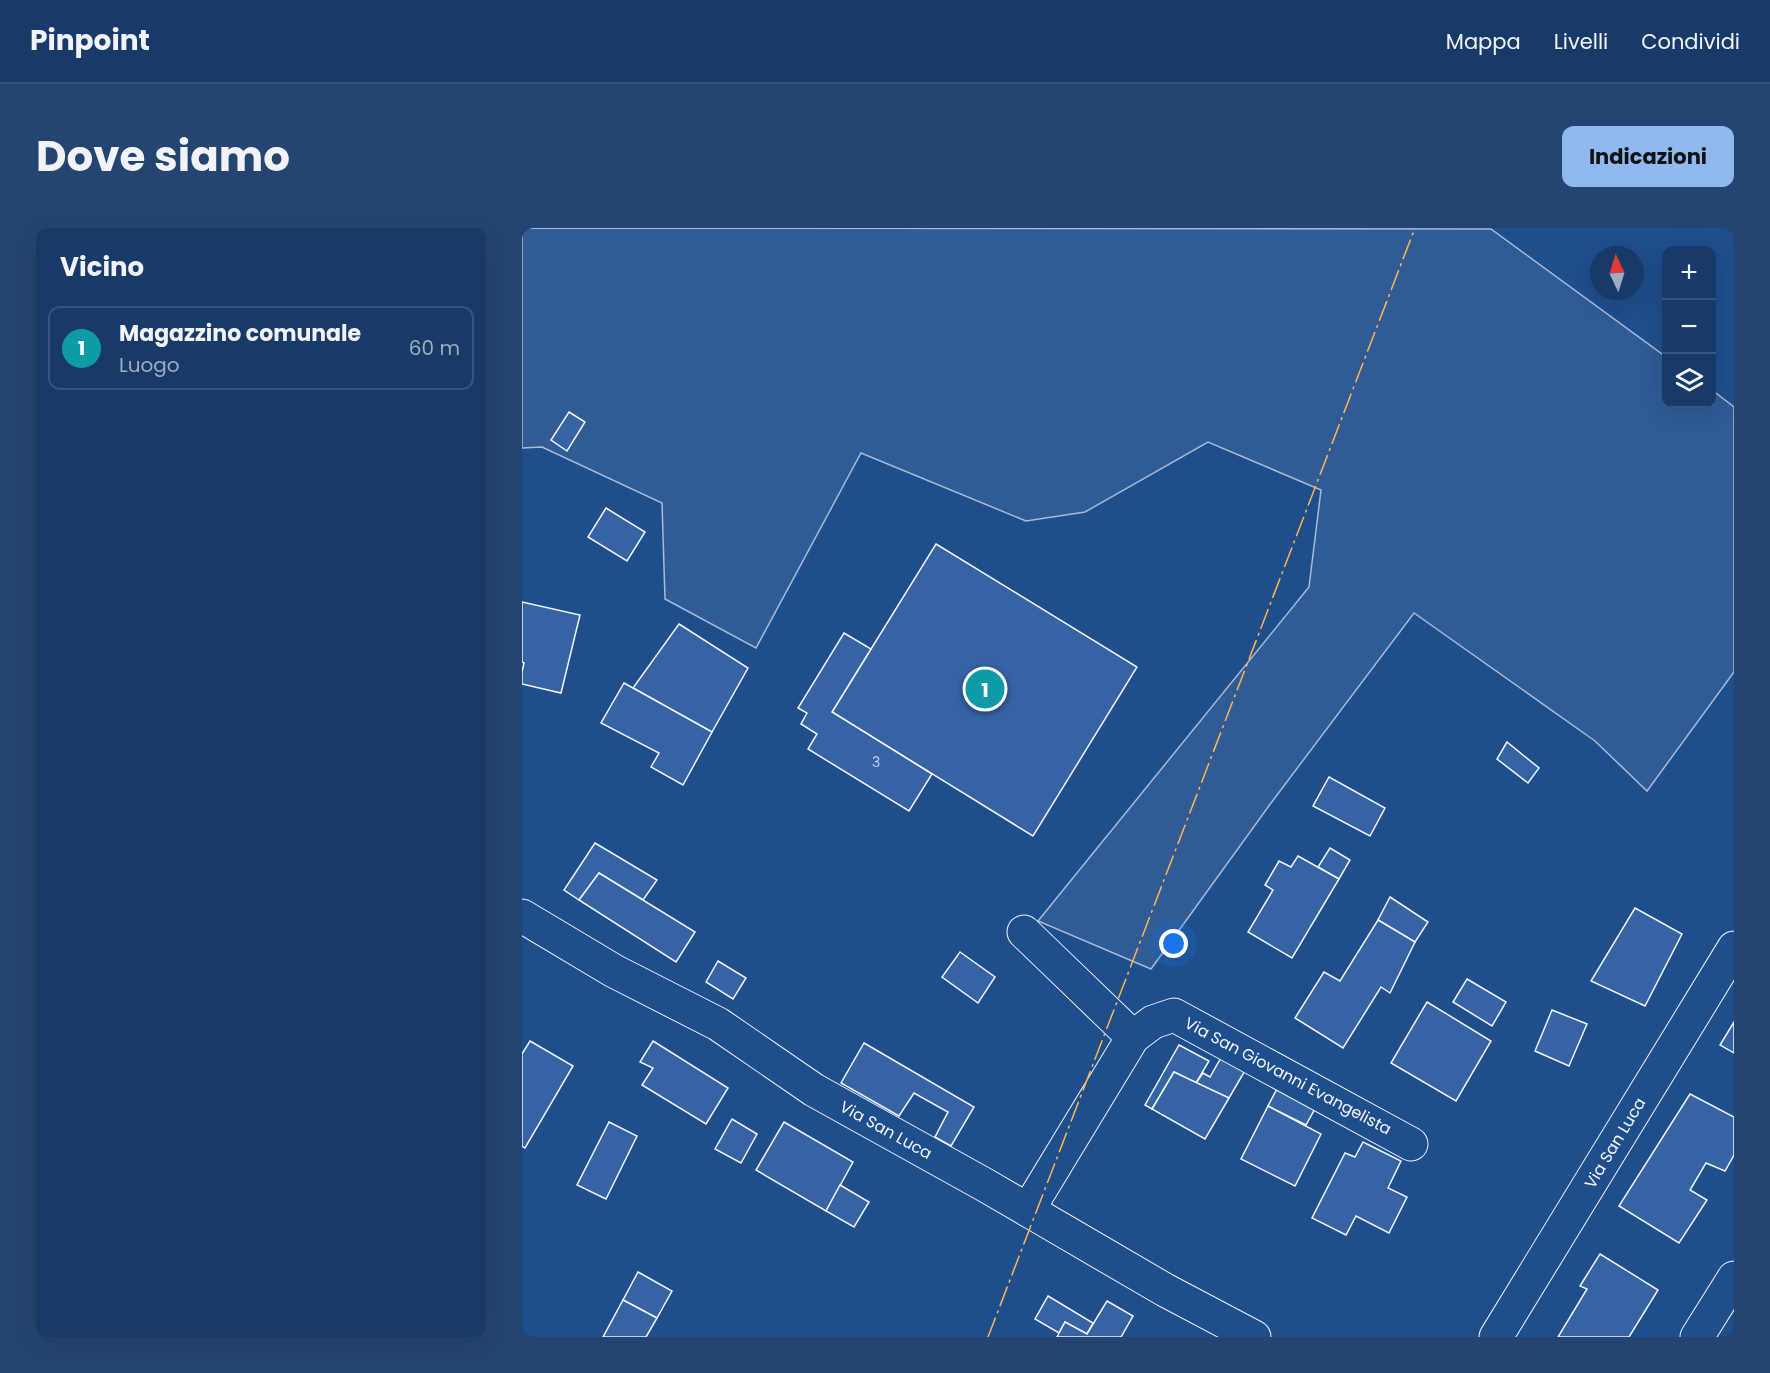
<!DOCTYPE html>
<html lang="it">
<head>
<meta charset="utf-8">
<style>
	:root { --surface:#173a69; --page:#244571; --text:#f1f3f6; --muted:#9eadc0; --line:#36547d; --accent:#90b9f0 }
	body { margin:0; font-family:Poppins,sans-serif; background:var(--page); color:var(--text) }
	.controls { position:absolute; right:18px; top:18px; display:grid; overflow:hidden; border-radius:12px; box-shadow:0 6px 24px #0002 }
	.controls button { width:54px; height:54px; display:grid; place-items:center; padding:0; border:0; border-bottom:2px solid var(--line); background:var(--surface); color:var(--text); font:30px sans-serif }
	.compass { position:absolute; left:1068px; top:18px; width:54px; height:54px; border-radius:50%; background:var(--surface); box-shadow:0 6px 24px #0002; rotate:356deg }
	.you { position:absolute; left:652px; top:716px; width:21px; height:21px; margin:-15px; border:4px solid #fff; border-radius:50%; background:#1a73e8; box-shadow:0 0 0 9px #1a73e833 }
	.badge { display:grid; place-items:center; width:39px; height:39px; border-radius:50%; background:var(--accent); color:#fff; font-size:20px; font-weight:700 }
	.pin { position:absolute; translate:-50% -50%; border:3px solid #fff; box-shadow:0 2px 6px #0006 }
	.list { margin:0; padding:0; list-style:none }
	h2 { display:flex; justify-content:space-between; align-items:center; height:78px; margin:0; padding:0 24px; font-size:26px }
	h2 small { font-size:20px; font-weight:400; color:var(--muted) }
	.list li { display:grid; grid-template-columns:39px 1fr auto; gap:18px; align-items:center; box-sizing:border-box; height:84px; margin:0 12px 12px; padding:0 12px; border:2px solid var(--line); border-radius:12px }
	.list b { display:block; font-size:22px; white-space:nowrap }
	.list p { margin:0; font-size:20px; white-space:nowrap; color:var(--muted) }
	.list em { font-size:20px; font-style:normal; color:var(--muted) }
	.icon { flex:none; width:33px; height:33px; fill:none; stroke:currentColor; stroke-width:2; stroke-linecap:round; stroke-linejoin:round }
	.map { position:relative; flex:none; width:1212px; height:1109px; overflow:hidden; border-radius:12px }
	header { display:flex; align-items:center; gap:36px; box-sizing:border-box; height:84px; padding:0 30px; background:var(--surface); border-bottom:2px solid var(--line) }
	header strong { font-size:28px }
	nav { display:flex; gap:33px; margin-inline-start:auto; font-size:21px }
	.intro { display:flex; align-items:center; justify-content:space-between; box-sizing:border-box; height:144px; padding:0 36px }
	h1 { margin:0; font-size:42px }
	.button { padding:15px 27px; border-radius:12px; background:var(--accent); color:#111; font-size:21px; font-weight:700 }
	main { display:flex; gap:36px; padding:0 36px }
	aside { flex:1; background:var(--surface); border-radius:12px; box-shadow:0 6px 24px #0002 }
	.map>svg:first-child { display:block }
	.built { fill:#305b95; stroke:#a8bbd7; stroke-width:1.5 }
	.building { fill:#3563a3; stroke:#f2f6ff; stroke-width:1.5 }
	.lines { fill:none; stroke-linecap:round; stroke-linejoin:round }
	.street-casing { stroke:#f2f6ff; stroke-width:35 }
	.secondary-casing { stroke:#f2f6ff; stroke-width:35 }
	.street { stroke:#1f4e8c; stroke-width:33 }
	.secondary { stroke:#1f4e8c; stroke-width:33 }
	.power { stroke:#ffb74d; stroke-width:1.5; stroke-dasharray:21 4.5 3 4.5; stroke-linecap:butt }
	.labels { text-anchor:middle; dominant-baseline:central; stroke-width:4.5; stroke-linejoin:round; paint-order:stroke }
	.number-label { font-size:14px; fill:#c3d1e8 }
	.street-label { font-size:16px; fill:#f2f6ff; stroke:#1f4e8c }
</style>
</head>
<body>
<header>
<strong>Pinpoint</strong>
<nav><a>Mappa</a><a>Livelli</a><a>Condividi</a></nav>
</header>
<div class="intro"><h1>Dove siamo</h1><a class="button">Indicazioni</a></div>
<main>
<aside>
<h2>Vicino<small></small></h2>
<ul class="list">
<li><span class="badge" style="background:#0f9aa8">1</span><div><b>Magazzino comunale</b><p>Luogo</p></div><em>60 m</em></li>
</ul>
</aside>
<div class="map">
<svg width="1212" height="1109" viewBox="0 0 1212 1109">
	<rect width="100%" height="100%" fill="#1f4e8c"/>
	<polygon class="built" points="0,0 969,1 1144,129 1144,176 1190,176 1190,162 1212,179 1212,444 1125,563 1073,513 892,385 749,575 629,741 516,693 787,359 799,262 686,214 563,284 504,293 339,225 234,420 143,371 140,275 20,219 0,220"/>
	<g class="building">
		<polygon points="47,184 63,194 45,223 29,212"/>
		<polygon points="84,280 123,304 105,333 66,309"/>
		<polygon points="414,316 615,439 511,608 310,484"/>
		<polygon points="0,374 58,387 39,465 0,456 0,444 2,435 0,434"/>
		<polygon points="157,396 226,440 190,504 111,460"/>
		<polygon points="322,405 349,421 310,484 410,546 387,583 286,521 295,506 279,496 285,485 276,480"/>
		<polygon points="102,455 190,504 161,557 129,539 137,525 79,495"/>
		<polygon points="985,514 1017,540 1006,555 975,531"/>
		<polygon points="807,549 863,580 848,608 791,578"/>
		<polygon points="73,615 135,652 121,672 77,645 57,672 42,662"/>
		<polygon points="808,620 828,632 817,651 796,639"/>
		<polygon points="776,628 817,651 770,730 726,704 751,662 743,657 757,633 769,639"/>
		<polygon points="77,645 173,704 154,734 57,672"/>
		<polygon points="868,669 906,694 893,714 856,692"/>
		<polygon points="1113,680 1160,706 1123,778 1069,753"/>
		<polygon points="856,692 893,714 868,765 859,759 821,820 773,790 802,744 818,753"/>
		<polygon points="438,724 473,749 456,775 420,749"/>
		<polygon points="196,733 224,750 211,771 184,754"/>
		<polygon points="945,751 984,774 970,798 931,774"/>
		<polygon points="905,774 969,813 934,873 869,835"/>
		<polygon points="1030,782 1065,796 1047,838 1013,823"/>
		<polygon points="1212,794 1212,825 1198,817"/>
		<polygon points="8,813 51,838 3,920 0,918 0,826"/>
		<polygon points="131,813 206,860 184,896 120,857 131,840 118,834"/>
		<polygon points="342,815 452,879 429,918 413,909 426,884 392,865 377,888 319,855"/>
		<polygon points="657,817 687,833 674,855 652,844 630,881 623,877"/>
		<polygon points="700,828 724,841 707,870 674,855 681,845 688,849"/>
		<polygon points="652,844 707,870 683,911 630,881"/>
		<polygon points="757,857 795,877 784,897 746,878"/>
		<polygon points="1168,866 1212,889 1212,927 1203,943 1184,935 1168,962 1185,972 1157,1015 1097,978"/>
		<polygon points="746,878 799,906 773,958 719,931"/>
		<polygon points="210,891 235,906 219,935 193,921"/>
		<polygon points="87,894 115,908 84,971 55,957"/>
		<polygon points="262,894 331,934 304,983 234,942"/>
		<polygon points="841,914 879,933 866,960 885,969 867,1005 834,988 824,1007 790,990 823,925 833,929"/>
		<polygon points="318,957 347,974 332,999 304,983"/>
		<polygon points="1078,1026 1136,1062 1107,1109 1036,1109 1065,1061 1058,1058"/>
		<polygon points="116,1044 150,1063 135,1090 101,1072"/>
		<polygon points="526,1068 571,1095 565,1106 543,1094 537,1105 513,1091"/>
		<polygon points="101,1072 135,1090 124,1109 81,1109"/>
		<polygon points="585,1073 611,1088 599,1109 535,1109 543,1094 565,1106"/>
	</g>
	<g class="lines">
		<g class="street-casing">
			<g id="street">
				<polyline points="502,704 611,809"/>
				<polyline points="506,982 611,809 631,794 652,787 889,916"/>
				<polyline points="974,1109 1212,720"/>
				<polyline points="1175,1109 1212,1050"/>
			</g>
		</g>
		<g class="secondary-casing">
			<polyline id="secondary" points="0,688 92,743 196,796 292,862 463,957 643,1062 732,1109"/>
		</g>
		<use href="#street" class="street"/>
		<use href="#secondary" class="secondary"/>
		<polyline class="power" points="466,1109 893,0"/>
	</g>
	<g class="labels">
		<g class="number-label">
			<text x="354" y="534">3</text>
		</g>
		<g class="street-label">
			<text transform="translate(766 848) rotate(28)">Via San Giovanni Evangelista</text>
			<text transform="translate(364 902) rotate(29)">Via San Luca</text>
			<text transform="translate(1093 915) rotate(-59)">Via San Luca</text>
		</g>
	</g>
</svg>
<div class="controls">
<button>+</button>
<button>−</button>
<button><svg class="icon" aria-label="layers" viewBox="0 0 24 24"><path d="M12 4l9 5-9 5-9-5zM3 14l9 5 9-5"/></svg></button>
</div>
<svg class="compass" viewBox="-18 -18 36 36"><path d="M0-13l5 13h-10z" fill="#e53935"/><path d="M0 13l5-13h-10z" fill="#9eadc0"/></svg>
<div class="you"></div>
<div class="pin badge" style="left:463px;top:461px;background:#0f9aa8">1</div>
</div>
</main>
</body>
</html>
